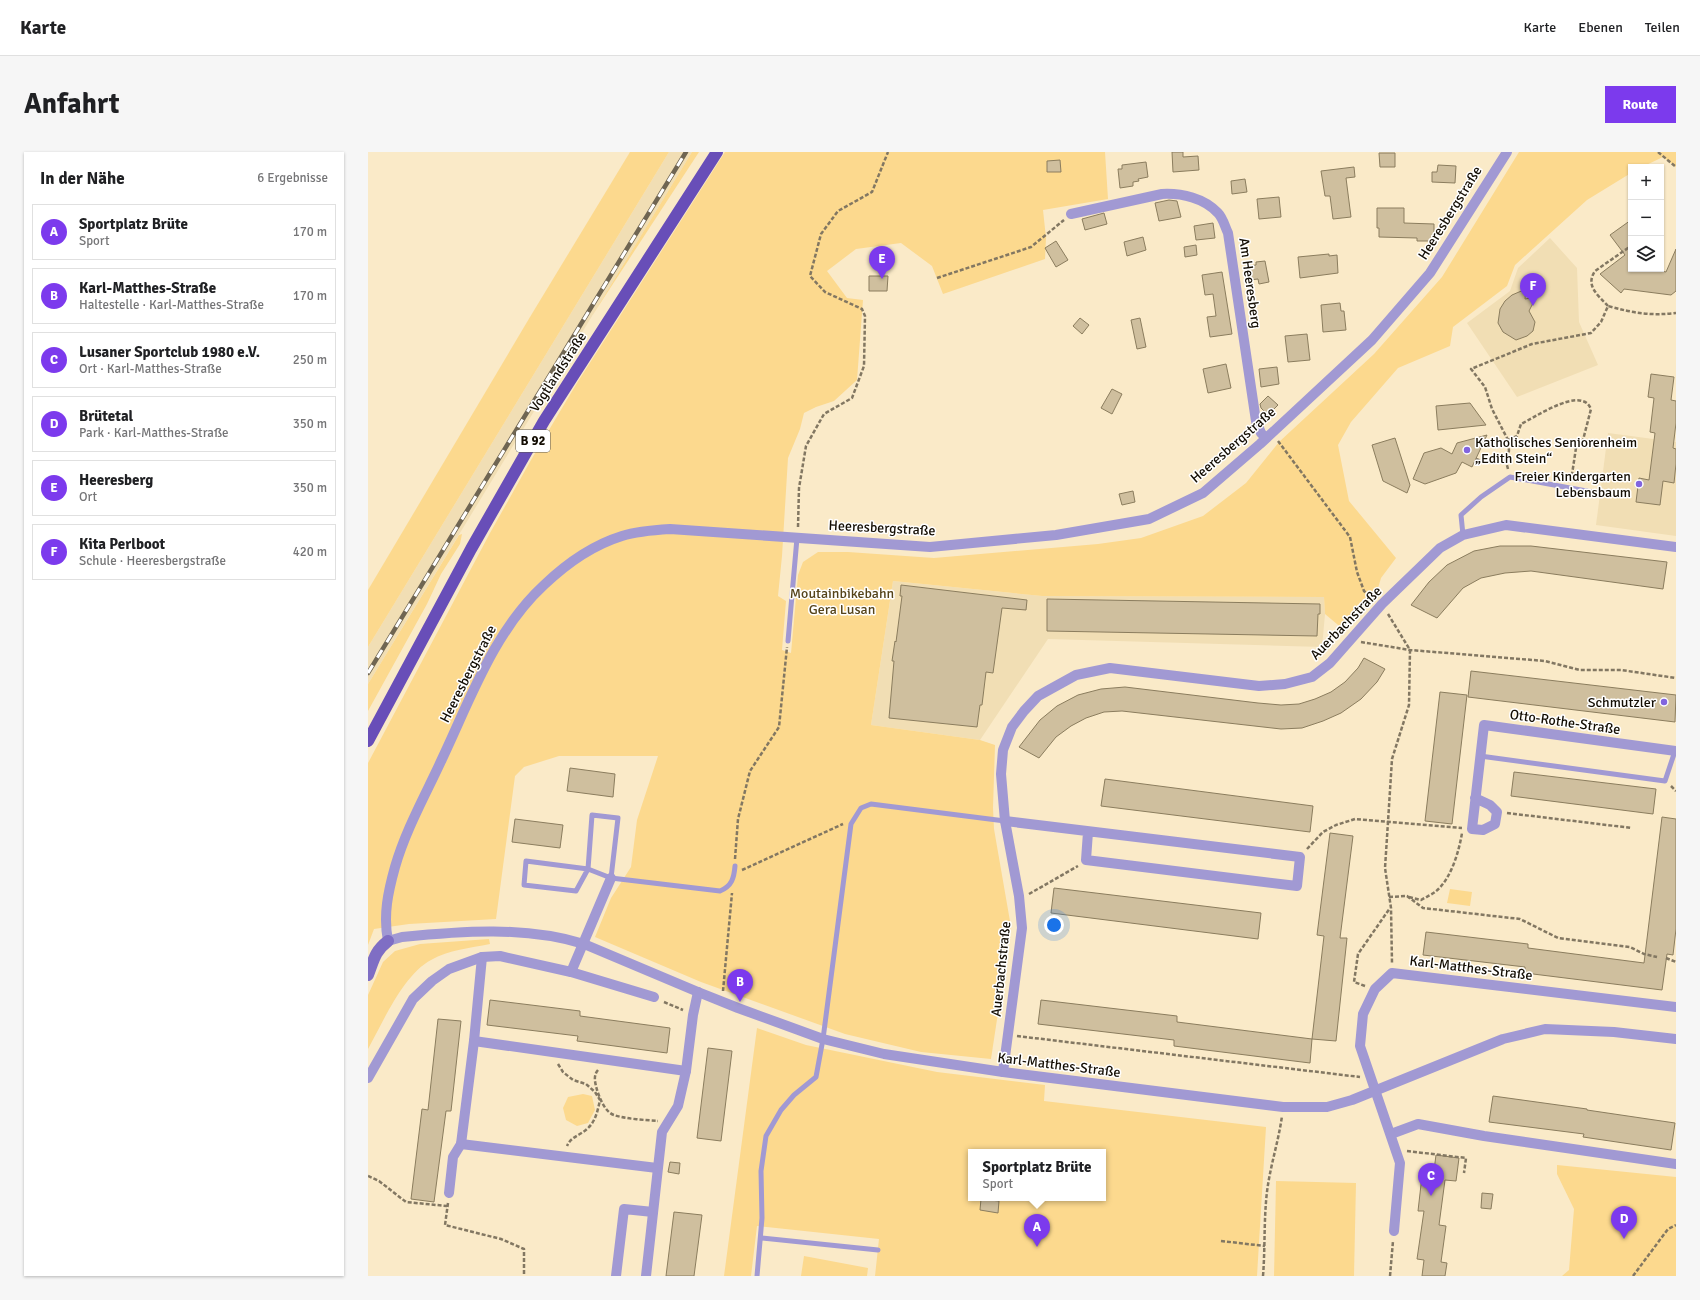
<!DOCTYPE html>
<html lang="de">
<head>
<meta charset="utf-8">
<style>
	:root { --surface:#fff; --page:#f6f6f6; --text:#202124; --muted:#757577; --line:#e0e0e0; --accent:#7c3aed }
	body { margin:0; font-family:Signika,sans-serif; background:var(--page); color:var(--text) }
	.controls { position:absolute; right:12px; top:12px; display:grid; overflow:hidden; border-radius:0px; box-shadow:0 1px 3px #0004 }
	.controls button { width:36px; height:36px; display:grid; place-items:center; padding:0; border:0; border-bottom:1px solid var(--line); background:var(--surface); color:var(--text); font:20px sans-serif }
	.you { position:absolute; left:686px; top:773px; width:14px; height:14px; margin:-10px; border:3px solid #fff; border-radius:50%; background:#1a73e8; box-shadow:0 0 0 6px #1a73e833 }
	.badge { display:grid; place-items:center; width:26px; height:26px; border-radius:50%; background:var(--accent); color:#fff; font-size:13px; font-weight:700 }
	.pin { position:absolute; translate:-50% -33px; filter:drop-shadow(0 1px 2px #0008) }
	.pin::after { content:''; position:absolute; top:21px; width:14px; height:12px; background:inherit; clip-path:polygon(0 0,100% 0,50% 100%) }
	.popup { position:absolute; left:600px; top:997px; width:138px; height:52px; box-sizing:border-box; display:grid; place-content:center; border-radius:0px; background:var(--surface); filter:drop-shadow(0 1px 3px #0005); font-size:13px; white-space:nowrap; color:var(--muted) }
	.popup b { font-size:15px; color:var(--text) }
	.popup::after { content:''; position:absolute; left:50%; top:100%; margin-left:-8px; border:8px solid transparent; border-top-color:var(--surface) }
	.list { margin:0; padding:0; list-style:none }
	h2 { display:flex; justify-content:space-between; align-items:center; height:52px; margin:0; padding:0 16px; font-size:17px }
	h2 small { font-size:13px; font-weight:400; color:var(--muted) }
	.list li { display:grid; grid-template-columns:26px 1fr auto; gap:12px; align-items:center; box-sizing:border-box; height:56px; margin:0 8px 8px; padding:0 8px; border:1px solid var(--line); border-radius:0px }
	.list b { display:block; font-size:15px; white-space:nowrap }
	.list p { margin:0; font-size:13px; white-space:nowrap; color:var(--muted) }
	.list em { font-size:13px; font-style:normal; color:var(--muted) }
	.icon { flex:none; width:22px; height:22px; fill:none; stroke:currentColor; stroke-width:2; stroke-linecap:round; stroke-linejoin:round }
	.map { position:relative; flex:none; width:1308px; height:1124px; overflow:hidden; border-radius:0px }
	header { display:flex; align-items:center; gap:24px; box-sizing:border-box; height:56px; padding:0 20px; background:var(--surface); border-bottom:1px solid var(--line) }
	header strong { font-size:19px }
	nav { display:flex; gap:22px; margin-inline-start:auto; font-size:14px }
	.intro { display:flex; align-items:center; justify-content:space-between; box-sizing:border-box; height:96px; padding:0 24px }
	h1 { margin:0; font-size:28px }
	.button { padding:10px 18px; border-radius:0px; background:var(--accent); color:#fff; font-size:14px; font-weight:700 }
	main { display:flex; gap:24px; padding:0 24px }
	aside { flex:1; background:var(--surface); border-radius:0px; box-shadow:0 1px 3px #0004 }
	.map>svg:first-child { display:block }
	.built { fill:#f1deb4 }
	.green { fill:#fcd98e; fill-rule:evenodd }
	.building { fill:#cfbf9e; stroke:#8b7d5e }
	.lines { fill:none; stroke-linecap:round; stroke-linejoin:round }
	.path { stroke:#827762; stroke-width:2.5; stroke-dasharray:4 2; stroke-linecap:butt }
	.lane { stroke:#a199d3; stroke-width:5 }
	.street { stroke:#a199d3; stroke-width:10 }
	.secondary { stroke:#7f6ec4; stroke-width:12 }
	.primary { stroke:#684eb8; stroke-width:12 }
	.rail-casing { stroke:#6f6552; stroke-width:4.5 }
	.rail { stroke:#fff; stroke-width:3; stroke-dasharray:9; stroke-linecap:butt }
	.poi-dot { fill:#8164df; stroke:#fff; stroke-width:1.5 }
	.labels { text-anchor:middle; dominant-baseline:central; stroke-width:3; stroke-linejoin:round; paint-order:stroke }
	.shield { fill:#fff; stroke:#5a564f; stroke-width:1 }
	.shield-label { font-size:13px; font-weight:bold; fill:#130d03 }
	.street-label { font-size:14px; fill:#130d03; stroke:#fff }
	.poi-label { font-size:14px; fill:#130d03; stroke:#fff; text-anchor:end }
	.park-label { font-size:14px; fill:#554319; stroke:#fff }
</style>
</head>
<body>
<header>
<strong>Karte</strong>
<nav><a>Karte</a><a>Ebenen</a><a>Teilen</a></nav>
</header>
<div class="intro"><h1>Anfahrt</h1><a class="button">Route</a></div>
<main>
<aside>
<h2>In der Nähe<small>6 Ergebnisse</small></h2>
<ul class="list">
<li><span class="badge">A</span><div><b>Sportplatz Brüte</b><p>Sport</p></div><em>170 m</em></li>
<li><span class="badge">B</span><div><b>Karl-Matthes-Straße</b><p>Haltestelle · Karl-Matthes-Straße</p></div><em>170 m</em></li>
<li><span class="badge">C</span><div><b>Lusaner Sportclub 1980 e.V.</b><p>Ort · Karl-Matthes-Straße</p></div><em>250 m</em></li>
<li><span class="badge">D</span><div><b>Brütetal</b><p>Park · Karl-Matthes-Straße</p></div><em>350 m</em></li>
<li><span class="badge">E</span><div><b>Heeresberg</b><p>Ort</p></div><em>350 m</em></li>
<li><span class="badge">F</span><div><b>Kita Perlboot</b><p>Schule · Heeresbergstraße</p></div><em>420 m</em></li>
</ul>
</aside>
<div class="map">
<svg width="1308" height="1124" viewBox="0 0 1308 1124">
	<rect width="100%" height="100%" fill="#faeac8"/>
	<g class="built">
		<polygon points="301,0 324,0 0,532 0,495"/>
		<polygon points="1182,86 1209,116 1211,170 1230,213 1149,245 1099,171 1142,139 1150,116"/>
		<polygon points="1240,281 1308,290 1308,384 1228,373"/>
		<polygon points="525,429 674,444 956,445 957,462 954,495 680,487 612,588 503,573"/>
	</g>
	<g class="green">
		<polygon points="262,0 301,0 0,495 0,438 162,165"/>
		<polygon points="324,0 331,0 224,164"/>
		<polygon points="357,0 737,0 740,47 675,58 678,86 677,107 575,142 564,114 533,91 488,97 459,119 479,146 495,148 489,228 466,249 448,255 436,261 432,277 420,306 414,404 410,444 418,449 414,498 423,501 430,423 435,410 450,400 480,400 566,406 730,392 773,386 835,364 878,331 911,290 1006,202 1074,125 1151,0 1308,0 1308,15 1295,5 1274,15 1263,15 1263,21 1219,48 1147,113 1139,134 1085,175 1082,194 1030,216 983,270 970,293 981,349 1028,406 1013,426 1006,450 976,478 957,462 956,445 674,444 525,429 503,573 612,588 627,593 625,656 626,677 643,775 623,907 553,900 477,882 333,830 227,785 243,746 263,715 269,668 290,604 191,604 156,615 147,624 128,767 41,772 6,777 0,793 0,611 122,381 163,308 209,231"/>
		<polygon points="94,382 92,392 73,422 59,452 0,559 0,532 91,383"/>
		<polygon points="1082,737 1104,740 1102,754 1079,751"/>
		<path d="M121 787 122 792C102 796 81 798 63 808 35 823 15 870 0 897V843L15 810 27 799 52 792Z"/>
		<path d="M389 876 438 893 569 920 677 933 676 949 898 975 889 1124H507L511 1087 389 1074 383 1124H356ZM603 1000H735V1046H603Z"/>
		<polygon points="215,942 224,944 227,958 220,971 209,974 198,968 195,956 200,945"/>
		<polygon points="1189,1013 1308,1025 1308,1124 1194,1124 1201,1118 1206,1057 1189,1022"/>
		<polygon points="908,1029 988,1031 986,1124 906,1124"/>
		<polygon points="436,1104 500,1116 499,1124 433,1124"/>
	</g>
	<g class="building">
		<polygon points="804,0 815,0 815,5 830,4 831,18 805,20"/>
		<polygon points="1011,1 1027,1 1027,15 1012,15"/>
		<polygon points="692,8 693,20 679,20 679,9"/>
		<polygon points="778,10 780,25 770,27 771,29 765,30 765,34 752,36 750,17 754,17 754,13"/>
		<polygon points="1070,13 1088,14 1087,31 1064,30 1064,20 1069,20"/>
		<polygon points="986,15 987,25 978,26 983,65 965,67 962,44 957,44 953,19"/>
		<polygon points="877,27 879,40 864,42 863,29"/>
		<polygon points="911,45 913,65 891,67 889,47"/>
		<polygon points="801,48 809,49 813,65 791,69 787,51"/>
		<polygon points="1009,56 1036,56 1036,71 1066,72 1066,89 1049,89 1049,86 1011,85 1011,76 1009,76"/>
		<polygon points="736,61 739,72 717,78 714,67"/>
		<polygon points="1263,68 1263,117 1282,117 1298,120 1308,97 1308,139 1303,143 1256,137 1253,141 1232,122 1257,103 1242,83"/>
		<polygon points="845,71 847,86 828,88 826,74"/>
		<polygon points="775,85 778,98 759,104 756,90"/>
		<polygon points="688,89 700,108 688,115 677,96"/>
		<polygon points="828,93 829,103 817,105 816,95"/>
		<polygon points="961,102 961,104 969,103 970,121 932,126 930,105"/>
		<polygon points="897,109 901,130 891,132 890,127 881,128 879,114 888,113 888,110"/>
		<polygon points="854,120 864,182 842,185 839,165 848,164 845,142 837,143 834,123"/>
		<polygon points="501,124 520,124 519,139 501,139"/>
		<polygon points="1158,137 1157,147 1168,145 1161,159 1167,170 1165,179 1159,184 1148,188 1135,180 1130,171 1132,157 1137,149 1144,143"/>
		<polygon points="972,151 973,159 976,159 978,178 955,180 953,153"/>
		<polygon points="712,166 721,173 714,182 705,174"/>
		<polygon points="772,166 778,195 769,197 763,168"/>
		<polygon points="939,182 942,208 920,210 917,184"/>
		<polygon points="858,212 863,236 840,241 835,217"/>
		<polygon points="909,215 911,232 893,235 891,217"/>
		<polygon points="1283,222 1306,225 1303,248 1308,249 1308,271 1305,296 1308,297 1308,312 1306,331 1295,329 1292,353 1268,350 1271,326 1281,328 1287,281 1282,280 1286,246 1280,245"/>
		<polygon points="744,237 754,242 744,262 733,256"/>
		<polygon points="900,244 910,253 900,263 893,256 892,252"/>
		<polygon points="1102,251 1118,273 1070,278 1068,254"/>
		<polygon points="1119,283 1104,315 1094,310 1088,321 1057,332 1045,327 1056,301 1073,296 1084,302 1089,291"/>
		<polygon points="1027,286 1042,333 1039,341 1015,329 1004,293"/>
		<polygon points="765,339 767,350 754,353 751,342"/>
		<polygon points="1132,394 1163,394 1299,410 1295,437 1163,419 1137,421 1113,426 1095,436 1069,466 1043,453 1061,430 1079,413 1106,399"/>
		<polygon points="533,433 659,448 658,458 634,456 625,521 618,520 614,553 612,553 609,575 521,566 526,509 524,509 527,489 528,490 534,444 532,444"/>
		<polygon points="679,447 952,452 952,462 950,462 949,484 679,479"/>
		<polygon points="996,506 1017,517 1009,530 993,547 973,561 955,569 934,576 913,577 754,559 736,560 718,566 703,574 688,585 671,606 651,595 672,568 689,554 710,543 733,537 757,535 890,551 913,553 931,552 947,547 963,540 977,530 990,516"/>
		<polygon points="1103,519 1308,543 1307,570 1100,545"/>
		<polygon points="1072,540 1099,543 1084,672 1057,669"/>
		<polygon points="202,616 247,622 245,645 199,639"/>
		<polygon points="1146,620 1288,637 1285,662 1143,644"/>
		<polygon points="737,627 945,654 942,680 733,654"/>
		<polygon points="1294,665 1308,667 1308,777 1305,803 1299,802 1294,838 1157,821 1157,815 1055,803 1058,780 1160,792 1160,796 1276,811"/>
		<polygon points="147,667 195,673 192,696 144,690"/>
		<polygon points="962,681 985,684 972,786 979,786 968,889 944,887 956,784 949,783"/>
		<polygon points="686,736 893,761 890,787 683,761"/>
		<polygon points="122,848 212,859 212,864 302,876 299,901 209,889 210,884 119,873"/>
		<polygon points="673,848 809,864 809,870 944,887 942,911 806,894 806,888 670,872"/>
		<polygon points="70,867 93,869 83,959 78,959 66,1050 43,1047 54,957 60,958"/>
		<polygon points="340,896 364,899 353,989 329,986"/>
		<polygon points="1125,944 1219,957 1219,958 1307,971 1303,998 1215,985 1216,982 1121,970"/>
		<polygon points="1068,1003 1091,1006 1088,1029 1077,1028 1071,1073 1078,1074 1073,1110 1079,1111 1077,1124 1054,1124 1056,1108 1049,1107 1056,1059 1050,1059 1054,1024 1065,1026"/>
		<polygon points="302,1010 312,1011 311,1022 300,1020"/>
		<polygon points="1114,1041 1125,1042 1123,1057 1113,1056"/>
		<polygon points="613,1047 631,1049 630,1061 612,1058"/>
		<polygon points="306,1060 334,1063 326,1124 298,1124"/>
	</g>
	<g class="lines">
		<g class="path">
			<polyline points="1290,0 1308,15"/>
			<polyline points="569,126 663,95 696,68"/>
			<path d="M1240 154C1230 143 1217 134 1227 119L1260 96 1263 98"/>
			<path d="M1140 288 1149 284 1153 272C1167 265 1199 244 1214 249 1219 250 1221 253 1223 257L1215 288 1208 296 1203 329"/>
			<polyline points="910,289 982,385 989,420 996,439 1005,448"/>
			<path d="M1108 307C1119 311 1126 312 1137 306"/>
			<path d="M1140 317 1137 306 1141 299 1140 288 1124 257 1117 235 1103 217 1164 192 1223 181 1233 170 1240 154C1265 161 1283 164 1308 161"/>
			<polyline points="430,375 431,336 438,294 456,262 484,246 496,214 497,164 494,157 457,140 442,124 453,82 470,59 504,40 520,0"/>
			<polyline points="1020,462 1042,498 1041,553 1024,607 1020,670 1017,716 1023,756 1024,811"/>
			<polyline points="993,490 1042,498 1177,509 1212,518 1253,518 1308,526"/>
			<polyline points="1303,634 1308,639"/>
			<polyline points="1139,661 1264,676"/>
			<polyline points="939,697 955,680 968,673 987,667 1094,676"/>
			<polyline points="367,707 370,667 382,619 411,575 419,495"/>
			<polyline points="374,718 475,672"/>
			<polyline points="661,742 710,714"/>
			<polyline points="1021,745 1039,744 1055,756 1152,767 1190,786 1262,795 1276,802 1289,805"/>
			<path d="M1041 745 1053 748C1058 745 1063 743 1067 740 1083 728 1091 699 1094 681"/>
			<polyline points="1298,806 1308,810"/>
			<polyline points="997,834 986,830 990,802 1022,756"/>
			<polyline points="355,839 364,741"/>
			<polyline points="296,850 315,858"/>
			<polyline points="649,884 992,925"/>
			<path d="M190 912 195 920 205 928 218 932 227 940 232 948C230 957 228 968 221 975 214 983 203 984 199 994"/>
			<path d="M230 918C225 924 227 930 229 938 232 947 237 960 246 963 257 967 278 968 290 969"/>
			<polyline points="1039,999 1098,1006 1096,1021"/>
			<polyline points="0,1024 11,1029 38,1050 79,1054"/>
			<polyline points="80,1051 77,1073 133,1087 156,1097 156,1124"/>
			<polyline points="853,1089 897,1094"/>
			<path d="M895 1124C897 1099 896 1074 898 1050 900 1020 910 993 914 964"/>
			<polyline points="1022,1124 1025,1089"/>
			<polyline points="1265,1124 1300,1077 1308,1073"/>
		</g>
		<g class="lane">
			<polyline points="1095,383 1093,363 1113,345 1142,325 1224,340"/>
			<polyline points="420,489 429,386"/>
			<polyline points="1112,604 1297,629 1307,599"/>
			<path d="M243 726 250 666 224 663 220 717 208 739 156 733 158 709 220 717 243 726 352 739C364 734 366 726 367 714"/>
			<polyline points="393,1086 510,1098"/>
			<polyline points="389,1124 394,1066 393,1019 398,984 413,958 426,943 448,925 455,887 483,672 493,656 503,652 637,669"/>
		</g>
		<g class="street">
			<path d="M1139 0 1062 121 1004 188 892 292 835 341 781 367 688 383 562 395 302 377C286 378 270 379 254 384 225 393 198 412 176 433 126 479 102 548 74 607 58 642 38 677 27 715 20 740 15 763 20 789L34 785C94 779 157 774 216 792L330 840 370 856 455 887 516 902 635 920 915 955H959L984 948 1135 887 1177 877 1246 880 1308 887"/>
			<path d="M703 62 794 42C814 41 836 46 850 61 855 66 857 75 860 81L888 269 893 281 898 286"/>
			<polyline points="1107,646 1122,653 1129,660 1127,672 1115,678 1104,677 1116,573 1308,599"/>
			<polyline points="637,669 932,705 929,734 718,708 720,680"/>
			<polyline points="203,820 243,726"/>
			<polyline points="106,889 318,919"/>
			<polyline points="635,920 654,776 651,744 637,669 633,622 635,598 644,575 656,559 670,544 708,523 742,516 891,534 917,532 944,525 962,511 1014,452 1072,396 1095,383 1138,373 1308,395"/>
			<polyline points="0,926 45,847 64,829 81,817 114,805 132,804 203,820 286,845"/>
			<polyline points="1023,982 1050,972 1116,984 1308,1012"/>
			<polyline points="93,992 289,1016"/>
			<polyline points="81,1041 85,1005 93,992 106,889 114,805"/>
			<polyline points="1026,1079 1032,1011 992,894 995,862 1007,837 1024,821 1308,855"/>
			<polyline points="248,1124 256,1057 285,1060"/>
			<polyline points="278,1124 294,980 310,954 318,919 325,863 330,840"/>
		</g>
		<path class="secondary" d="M0 823C6 807 7 799 20 789"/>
		<polyline class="primary" points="0,589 103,397 176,269 349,0"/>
		<g class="rail-casing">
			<polyline id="rail" points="0,521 318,0"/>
		</g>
		<use href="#rail" class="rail"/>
	</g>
	<g class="poi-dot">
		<circle cx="1099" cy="298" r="4"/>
		<circle cx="1271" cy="332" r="4"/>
		<circle cx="1296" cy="550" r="4"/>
	</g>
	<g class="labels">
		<rect class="shield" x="148" y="278" width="34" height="22" rx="3"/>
		<g class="shield-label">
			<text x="165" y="289">B 92</text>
		</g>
		<g class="street-label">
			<text transform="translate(1082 61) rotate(-58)">Heeresbergstraße</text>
			<text transform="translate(882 131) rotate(82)">Am Heeresberg</text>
			<text transform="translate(190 220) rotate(-57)">Vogtlandstraße</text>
			<text transform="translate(865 293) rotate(-41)">Heeresbergstraße</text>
			<text transform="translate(514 376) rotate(3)">Heeresbergstraße</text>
			<text transform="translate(978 471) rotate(-46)">Auerbachstraße</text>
			<text transform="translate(100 522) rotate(-63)">Heeresbergstraße</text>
			<text transform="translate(1197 570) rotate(8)">Otto-Rothe-Straße</text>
			<text transform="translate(1103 816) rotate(7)">Karl-Matthes-Straße</text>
			<text transform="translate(633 817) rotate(-84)">Auerbachstraße</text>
			<text transform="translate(691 913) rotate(7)">Karl-Matthes-Straße</text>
		</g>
		<g class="poi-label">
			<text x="1107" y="290" text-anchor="start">Katholisches Seniorenheim<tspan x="1107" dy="16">„Edith Stein“</tspan></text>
			<text x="1263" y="324">Freier Kindergarten<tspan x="1263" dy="16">Lebensbaum</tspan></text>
			<text x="1288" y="550">Schmutzler</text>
		</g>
		<g class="park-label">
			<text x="474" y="441">Moutainbikebahn<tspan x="474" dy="16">Gera Lusan</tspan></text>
		</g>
	</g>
</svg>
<div class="controls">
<button>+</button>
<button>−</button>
<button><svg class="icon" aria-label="layers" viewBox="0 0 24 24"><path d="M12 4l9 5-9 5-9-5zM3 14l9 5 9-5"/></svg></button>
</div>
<div class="you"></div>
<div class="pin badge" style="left:669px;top:1095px">A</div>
<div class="popup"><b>Sportplatz Brüte</b>Sport</div>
<div class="pin badge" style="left:372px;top:850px">B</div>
<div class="pin badge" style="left:1063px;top:1044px">C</div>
<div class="pin badge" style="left:1256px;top:1087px">D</div>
<div class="pin badge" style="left:514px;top:127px">E</div>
<div class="pin badge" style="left:1165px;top:154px">F</div>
</div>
</main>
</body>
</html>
